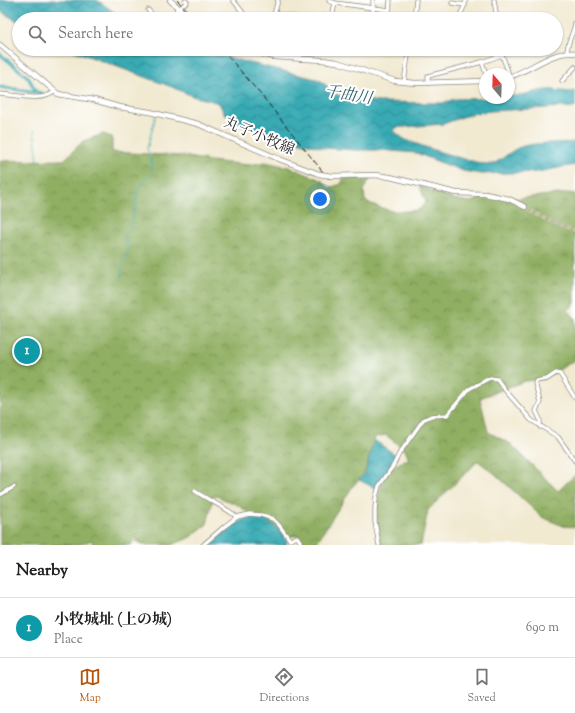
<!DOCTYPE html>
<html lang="en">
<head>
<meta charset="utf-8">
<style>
	:root { --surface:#fff; --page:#f2f2f2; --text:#222; --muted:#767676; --line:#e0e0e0; --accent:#b45309 }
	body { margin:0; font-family:"Sorts Mill Goudy","Noto Serif JP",serif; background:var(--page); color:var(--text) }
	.compass { position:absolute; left:479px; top:68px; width:36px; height:36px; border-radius:50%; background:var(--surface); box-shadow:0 1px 3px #0004; rotate:341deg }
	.you { position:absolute; left:320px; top:199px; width:14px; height:14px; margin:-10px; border:3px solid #fff; border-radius:50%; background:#1a73e8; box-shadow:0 0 0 6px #1a73e833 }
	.badge { display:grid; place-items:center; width:26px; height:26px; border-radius:50%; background:var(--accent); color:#fff; font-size:13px; font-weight:700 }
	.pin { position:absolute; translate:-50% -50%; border:2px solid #fff; box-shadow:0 1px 4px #0006 }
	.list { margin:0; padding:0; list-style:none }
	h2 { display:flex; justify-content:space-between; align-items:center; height:52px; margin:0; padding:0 16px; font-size:17px }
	h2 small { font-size:13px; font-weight:400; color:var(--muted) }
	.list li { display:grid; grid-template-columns:26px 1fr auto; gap:12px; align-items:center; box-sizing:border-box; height:60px; padding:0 16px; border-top:1px solid var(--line) }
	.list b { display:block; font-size:15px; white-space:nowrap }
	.list p { margin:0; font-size:13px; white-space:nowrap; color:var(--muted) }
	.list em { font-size:13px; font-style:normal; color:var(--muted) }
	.icon { flex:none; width:22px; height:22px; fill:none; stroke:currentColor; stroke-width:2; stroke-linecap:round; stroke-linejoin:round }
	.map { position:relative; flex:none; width:575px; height:545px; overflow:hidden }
	.search { position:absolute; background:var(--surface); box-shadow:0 1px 3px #0004; left:12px; right:12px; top:12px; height:44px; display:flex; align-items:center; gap:10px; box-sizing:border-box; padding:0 14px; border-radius:22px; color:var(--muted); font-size:15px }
	.sheet { height:112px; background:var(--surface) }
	nav { display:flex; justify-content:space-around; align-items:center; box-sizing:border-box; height:56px; border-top:1px solid var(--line); background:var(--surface); font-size:11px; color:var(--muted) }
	nav a { display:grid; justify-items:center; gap:2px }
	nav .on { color:var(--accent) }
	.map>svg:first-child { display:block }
	.forest { fill:url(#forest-crowns); stroke:#5e6d46 }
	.water { fill:url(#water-waves); stroke:#326a70 }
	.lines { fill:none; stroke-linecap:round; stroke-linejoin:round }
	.stream { stroke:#39aab4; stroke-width:1 }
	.canal { stroke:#39aab4; stroke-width:3.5 }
	.tertiary-tunnel { stroke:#c9c3af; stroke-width:4.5; stroke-dasharray:4.5 2; stroke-linecap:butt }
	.minor-casing { stroke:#8e8a7e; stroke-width:5 }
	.tertiary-casing { stroke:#8e8a7e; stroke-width:6 }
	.minor { stroke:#fff; stroke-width:3.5 }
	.tertiary { stroke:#fff; stroke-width:4.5 }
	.rail { stroke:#2b2b2b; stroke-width:1; stroke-dasharray:6 3; stroke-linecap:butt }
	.tertiary-bridge-casing { stroke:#8e8a7e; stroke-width:6; stroke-linecap:butt }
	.tertiary-bridge { stroke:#fff; stroke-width:4.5 }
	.labels { text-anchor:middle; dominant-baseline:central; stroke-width:4; stroke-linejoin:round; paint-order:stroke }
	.street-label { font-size:15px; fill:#2b2b2b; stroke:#fff }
	.water-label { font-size:16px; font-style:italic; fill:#316469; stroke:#fff }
</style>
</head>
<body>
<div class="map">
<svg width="575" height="545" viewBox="0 0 575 545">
	<defs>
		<pattern id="forest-crowns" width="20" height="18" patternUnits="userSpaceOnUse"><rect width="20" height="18" fill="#90af62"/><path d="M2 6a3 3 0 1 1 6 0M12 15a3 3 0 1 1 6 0" fill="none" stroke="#768f51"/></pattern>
		<pattern id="water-waves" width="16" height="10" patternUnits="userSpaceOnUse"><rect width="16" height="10" fill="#39aab4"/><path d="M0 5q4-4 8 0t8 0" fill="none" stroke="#308b93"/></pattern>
	</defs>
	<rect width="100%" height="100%" fill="#fff"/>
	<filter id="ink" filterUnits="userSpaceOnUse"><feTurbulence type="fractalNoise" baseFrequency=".025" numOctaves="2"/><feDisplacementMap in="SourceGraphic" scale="8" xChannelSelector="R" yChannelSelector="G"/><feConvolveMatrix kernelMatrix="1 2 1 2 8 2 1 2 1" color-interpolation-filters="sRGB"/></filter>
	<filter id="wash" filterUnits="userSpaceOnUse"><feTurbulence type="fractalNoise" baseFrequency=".012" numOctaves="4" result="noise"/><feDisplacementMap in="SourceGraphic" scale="16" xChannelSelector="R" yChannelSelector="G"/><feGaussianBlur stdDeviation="0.9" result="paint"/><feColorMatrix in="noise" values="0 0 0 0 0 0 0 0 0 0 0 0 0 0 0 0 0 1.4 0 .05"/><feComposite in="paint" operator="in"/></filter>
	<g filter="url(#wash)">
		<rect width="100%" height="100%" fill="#f1e9d0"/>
		<path class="forest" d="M103 134 112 137V152L183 156 210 161 248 165 265 162 289 167 323 181 329 188 341 184 343 179 371 177 364 190 365 201C386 211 395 213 419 210L426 201 419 186 453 199 470 202 492 196 514 199 568 193 575 194V304L568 310 575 318V360L544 379 525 381 480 398 488 432 511 444 558 491 575 475V527L563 526 542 517 494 473 478 461 428 510 421 545H382L381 544C375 518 373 488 393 467 396 464 400 464 403 460H409L405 450 386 435 375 437 365 473 353 486 315 545H302L301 536H284L269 522 258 517 252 516 238 505 214 495 207 524 189 538 171 545H142V544L135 540 130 545H93L92 540 79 545H0V161L64 160 83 141Z"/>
		<g class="water">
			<polygon points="0,0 97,0 124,19 19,19 19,22 0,11"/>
			<path d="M69 49H194L320 80 337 95 378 102 442 103 455 99 509 98V96C522 96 534 91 547 90 556 89 565 93 575 91V108L566 107 490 111 471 114 443 124 393 128C395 133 400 136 404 139 414 144 484 167 492 164 501 161 509 152 518 148 530 142 560 143 575 142V165L537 172 481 174 463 171 416 153 380 150H356L324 148 258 131 246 126 233 120 224 113 219 103 209 100 195 97 172 87Z"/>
			<path d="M374 440 396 455C391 468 381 477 377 489L359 480 365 473Z"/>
			<path d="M252 516C267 518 280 528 287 541L286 545H209L231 526 240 521Z"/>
		</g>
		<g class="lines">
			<g class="stream">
				<polyline points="34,130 38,161"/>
				<path d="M121 279 122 272 121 264 126 258 128 250 125 239V234L129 231 133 218 139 186 152 172C152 164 151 156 147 149L156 115"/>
			</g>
			<g class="canal">
				<polyline points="0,54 28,77 36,92"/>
				<polyline points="0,87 42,93"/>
			</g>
		</g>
	</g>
	<g filter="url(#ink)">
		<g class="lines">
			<polyline class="tertiary-tunnel" points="525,207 536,214 575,230"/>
			<g class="minor-casing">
				<g id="minor">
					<polyline points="233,0 248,19"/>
					<polyline points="329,0 329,1 335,3 389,10"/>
					<polyline points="494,0 497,19"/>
					<polyline points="452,3 465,5"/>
					<polyline points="179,9 187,2 185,0"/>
					<polyline points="148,10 156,19"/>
					<polyline points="275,14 308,19"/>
					<polyline points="174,19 177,8"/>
					<polyline points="273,19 278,0"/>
					<polyline points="323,19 325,16 332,17 335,3"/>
					<polyline points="373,19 373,0"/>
					<polyline points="389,19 390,0"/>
					<polyline points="414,19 416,0"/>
					<polyline points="458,19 464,7 466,0"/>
					<polyline points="298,49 300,50 300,59"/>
					<polyline points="377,49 390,52 389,49"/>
					<path d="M567 53C567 40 574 34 575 23"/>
					<polyline points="482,62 502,55 510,77"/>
					<polyline points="562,81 575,67"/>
					<polyline points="404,82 409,49"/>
					<polyline points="428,83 428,76 482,62 486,74"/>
					<path d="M0 94C15 95 42 102 54 92"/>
					<polyline points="540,427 540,419 536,411 540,402 535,383 536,381 547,379 556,373 560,374 575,398"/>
					<path d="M195 491C209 501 224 506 237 517"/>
					<polyline points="0,495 14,487"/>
					<polyline points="290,540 297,537 300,541 300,545"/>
					<polyline points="203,545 225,526 237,517 249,514 261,515 273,519 279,525 290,540"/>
					<polyline points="379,545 375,522 375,509 376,497 379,486 393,466 399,454 423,420 431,416 447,415 469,389 490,378 497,379 505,390 531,420 558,437 575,461"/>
				</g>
			</g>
			<g class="tertiary-casing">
				<g id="tertiary">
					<polyline points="170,0 190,19"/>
					<polyline points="0,45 58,94 94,100 119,107 150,112 198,124 279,159 319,174"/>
					<polyline points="250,49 259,53 274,57 322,60 337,62 395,81 415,83 485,81"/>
					<path d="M509 77C531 70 551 51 575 53"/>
					<polyline points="332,176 376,175 390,177 456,193 485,194 495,196 509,199 525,207"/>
				</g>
			</g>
			<use href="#minor" class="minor"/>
			<use href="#tertiary" class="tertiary"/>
			<g class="rail">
				<polyline points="177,0 195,19"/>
				<polyline points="222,49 267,102 331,182"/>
			</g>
			<g class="tertiary-bridge-casing">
				<polyline id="tertiary-bridge" points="319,174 332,176"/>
			</g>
			<use href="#tertiary-bridge" class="tertiary-bridge"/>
		</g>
	</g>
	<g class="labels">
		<g class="street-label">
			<text transform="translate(259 137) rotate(23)">丸子小牧線</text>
		</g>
		<g class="water-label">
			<text transform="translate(348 96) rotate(9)">千曲川</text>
		</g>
	</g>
</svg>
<svg class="compass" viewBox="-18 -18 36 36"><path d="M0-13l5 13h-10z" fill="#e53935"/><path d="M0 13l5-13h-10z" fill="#767676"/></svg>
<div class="you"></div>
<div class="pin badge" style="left:27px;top:351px;background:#0f9aa8">1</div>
<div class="search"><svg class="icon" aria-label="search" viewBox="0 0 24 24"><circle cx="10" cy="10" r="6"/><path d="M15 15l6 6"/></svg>Search here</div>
</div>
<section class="sheet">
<h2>Nearby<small></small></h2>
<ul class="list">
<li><span class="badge" style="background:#0f9aa8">1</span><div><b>小牧城址 (上の城)</b><p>Place</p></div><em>690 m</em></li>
</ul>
</section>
<nav>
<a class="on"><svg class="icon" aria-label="map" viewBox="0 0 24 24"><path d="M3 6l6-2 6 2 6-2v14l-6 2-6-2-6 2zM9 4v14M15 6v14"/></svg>Map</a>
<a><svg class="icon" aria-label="directions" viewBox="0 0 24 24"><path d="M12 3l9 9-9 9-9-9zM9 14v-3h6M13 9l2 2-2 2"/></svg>Directions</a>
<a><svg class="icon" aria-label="saved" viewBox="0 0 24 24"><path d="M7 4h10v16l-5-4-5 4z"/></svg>Saved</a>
</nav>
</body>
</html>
